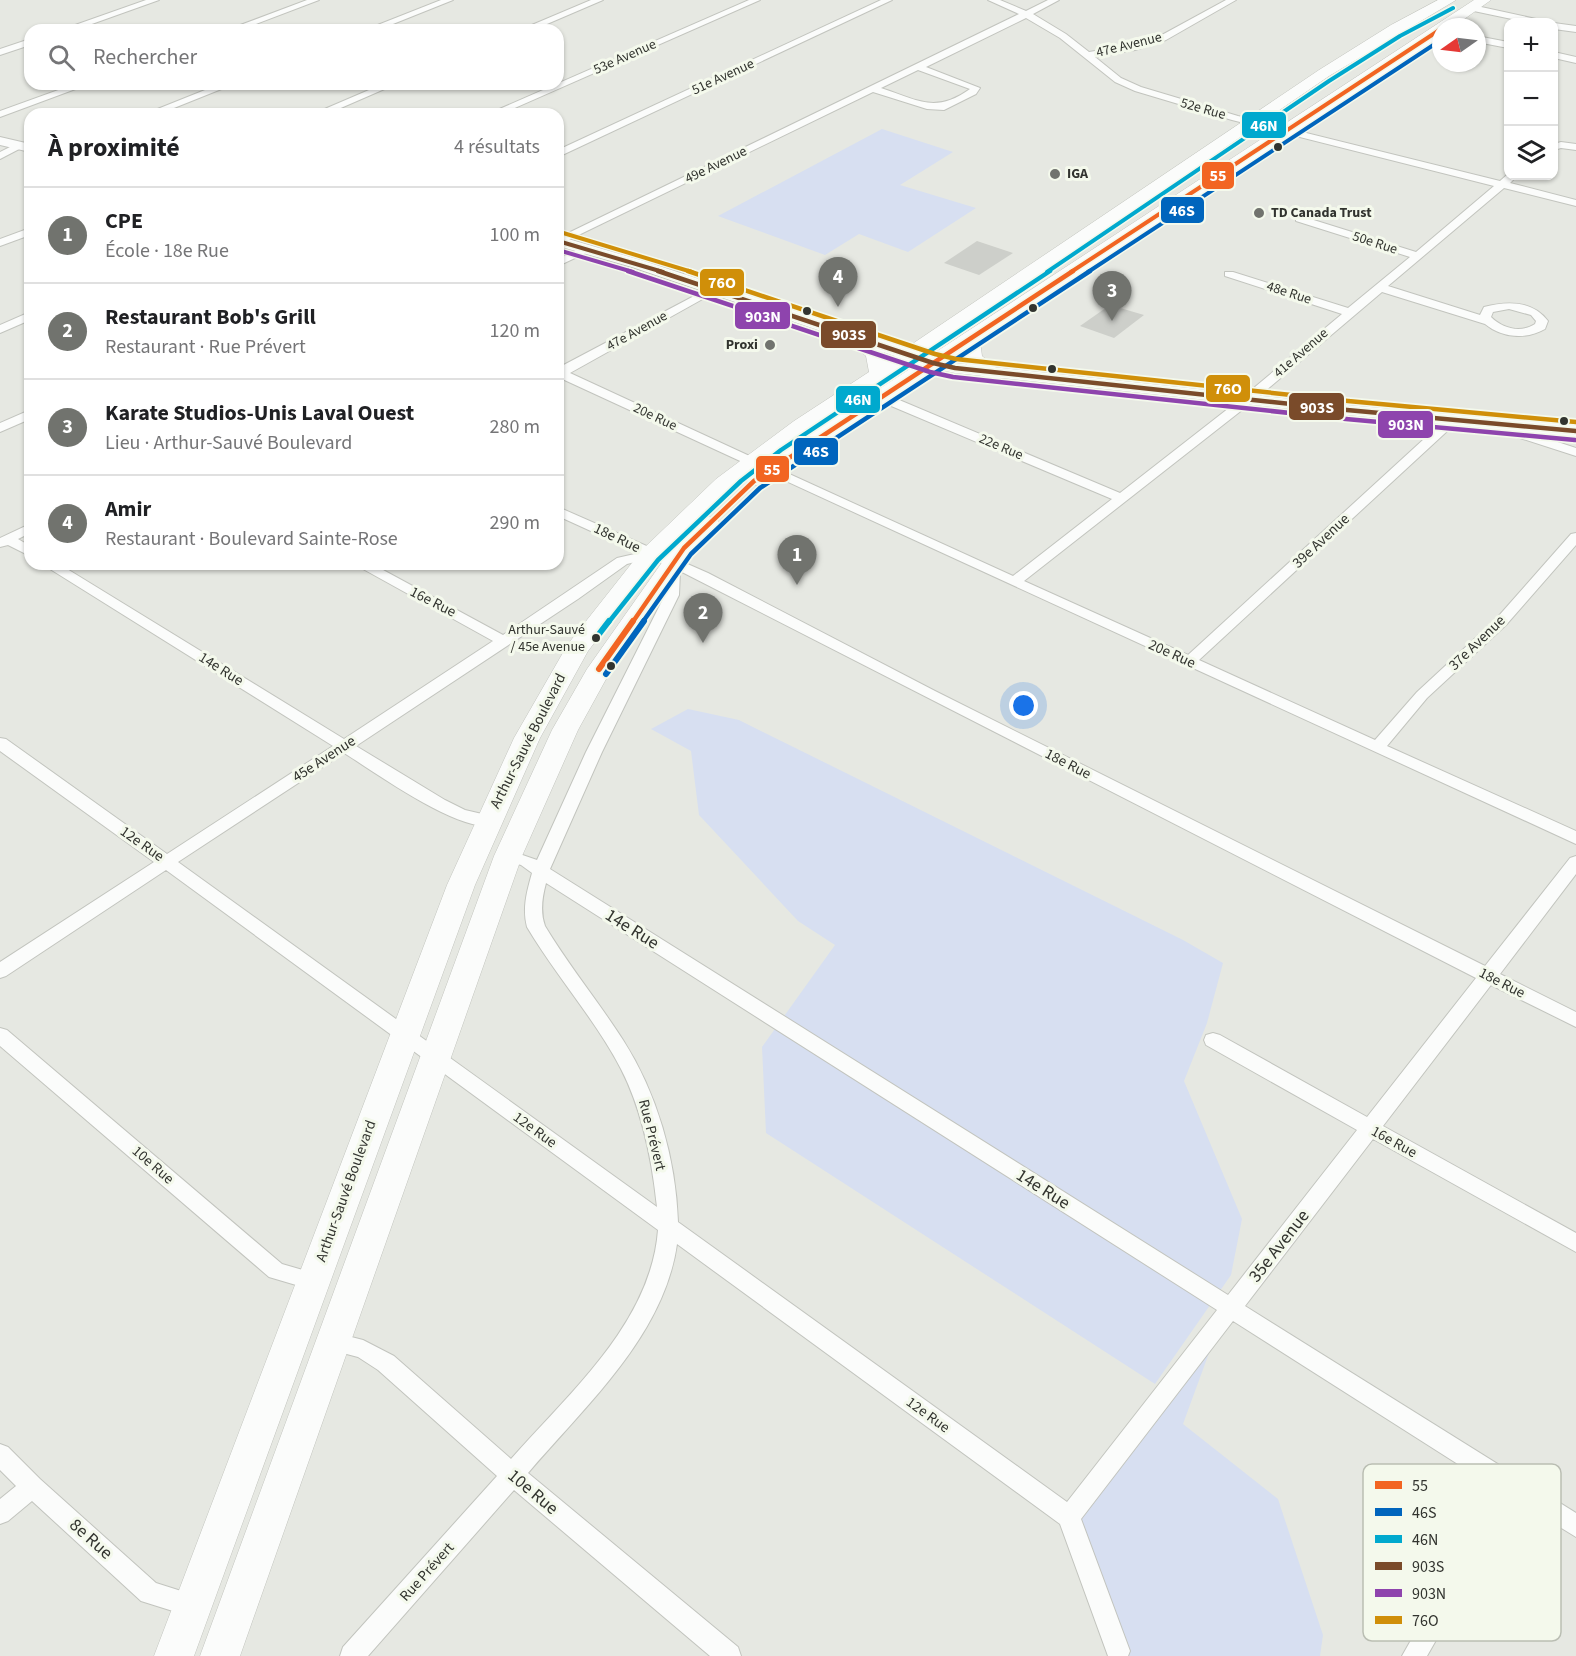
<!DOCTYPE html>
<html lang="fr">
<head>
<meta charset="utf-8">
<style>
	:root { --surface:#fff; --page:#f6f6f6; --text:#202124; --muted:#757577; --line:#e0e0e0; --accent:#71736e }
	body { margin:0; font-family:"Source Sans 3",sans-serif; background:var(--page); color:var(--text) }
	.controls { position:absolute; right:18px; top:18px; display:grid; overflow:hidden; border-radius:12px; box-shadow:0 2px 4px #0004 }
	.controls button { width:54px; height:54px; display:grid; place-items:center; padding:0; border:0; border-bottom:2px solid var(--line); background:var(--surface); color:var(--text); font:30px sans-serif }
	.compass { position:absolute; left:1432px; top:18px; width:54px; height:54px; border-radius:50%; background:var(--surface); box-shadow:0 2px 4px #0004; rotate:256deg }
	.you { position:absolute; left:1024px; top:706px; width:21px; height:21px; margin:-15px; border:4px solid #fff; border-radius:50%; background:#1a73e8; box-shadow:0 0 0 9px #1a73e833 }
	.badge { display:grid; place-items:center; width:39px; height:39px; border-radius:50%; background:var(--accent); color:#fff; font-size:20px; font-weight:700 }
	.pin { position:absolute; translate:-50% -50px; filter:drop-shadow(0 2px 3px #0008) }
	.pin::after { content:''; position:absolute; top:32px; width:21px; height:18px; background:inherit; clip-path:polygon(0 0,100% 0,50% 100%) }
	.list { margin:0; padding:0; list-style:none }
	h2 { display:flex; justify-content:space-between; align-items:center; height:78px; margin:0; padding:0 24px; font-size:26px }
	h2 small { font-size:20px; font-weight:400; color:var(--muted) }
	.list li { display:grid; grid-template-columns:39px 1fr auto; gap:18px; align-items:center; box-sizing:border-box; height:96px; padding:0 24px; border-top:2px solid var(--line) }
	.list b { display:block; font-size:22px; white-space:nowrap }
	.list p { margin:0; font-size:20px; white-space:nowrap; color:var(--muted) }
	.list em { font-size:20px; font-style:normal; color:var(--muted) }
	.icon { flex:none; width:33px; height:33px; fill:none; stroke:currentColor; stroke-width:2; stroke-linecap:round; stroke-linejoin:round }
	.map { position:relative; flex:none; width:1576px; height:1656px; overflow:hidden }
	.search { position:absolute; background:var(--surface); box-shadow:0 2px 4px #0004; left:24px; top:24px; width:540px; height:66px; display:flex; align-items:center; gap:15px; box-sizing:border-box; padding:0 21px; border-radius:18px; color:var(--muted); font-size:22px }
	.panel { position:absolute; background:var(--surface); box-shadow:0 2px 4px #0004; left:24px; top:108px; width:540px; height:462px; border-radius:18px }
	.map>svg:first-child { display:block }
	.green { fill:#d7dff1 }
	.building { fill:#cdcfca }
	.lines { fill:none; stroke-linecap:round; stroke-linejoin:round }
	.street-casing { stroke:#c2c4be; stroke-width:2 }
	.secondary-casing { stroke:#c2c4be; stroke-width:2 }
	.primary-casing { stroke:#c2c4be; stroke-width:1 }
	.street { fill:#fbfcfb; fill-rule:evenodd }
	.secondary { fill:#fbfcfb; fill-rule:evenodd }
	.primary { fill:#fbfcfb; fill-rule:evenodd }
	.bus-1-far2-casing { stroke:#f4f9ec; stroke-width:7 }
	.bus-1-far1-casing { stroke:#f4f9ec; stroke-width:8 }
	.bus-1-casing { stroke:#f4f9ec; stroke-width:10 }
	.bus-2-far2-casing { stroke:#f4f9ec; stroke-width:7 }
	.bus-2-far1-casing { stroke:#f4f9ec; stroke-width:8 }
	.bus-2-casing { stroke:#f4f9ec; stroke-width:10 }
	.bus-3-far2-casing { stroke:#f4f9ec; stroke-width:7 }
	.bus-3-far1-casing { stroke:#f4f9ec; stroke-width:8 }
	.bus-3-casing { stroke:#f4f9ec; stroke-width:10 }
	.bus-4-far1-casing { stroke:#f4f9ec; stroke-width:7 }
	.bus-4-casing { stroke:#f4f9ec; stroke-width:8 }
	.bus-5-far1-casing { stroke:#f4f9ec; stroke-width:7 }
	.bus-5-casing { stroke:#f4f9ec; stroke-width:8 }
	.bus-6-far1-casing { stroke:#f4f9ec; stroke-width:7 }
	.bus-6-casing { stroke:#f4f9ec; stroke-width:8 }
	.bus-1-far2 { stroke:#f26522; stroke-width:4 }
	.bus-1-far1 { stroke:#f26522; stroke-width:4.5 }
	.bus-1 { stroke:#f26522; stroke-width:6 }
	.bus-2-far2 { stroke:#0065bd; stroke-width:4 }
	.bus-2-far1 { stroke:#0065bd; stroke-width:4.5 }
	.bus-2 { stroke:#0065bd; stroke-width:6 }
	.bus-3-far2 { stroke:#00a9ce; stroke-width:4 }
	.bus-3-far1 { stroke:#00a9ce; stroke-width:4.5 }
	.bus-3 { stroke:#00a9ce; stroke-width:6 }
	.bus-4-far1 { stroke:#7a4b2a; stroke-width:4 }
	.bus-4 { stroke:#7a4b2a; stroke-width:4.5 }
	.bus-5-far1 { stroke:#8e44ad; stroke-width:4 }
	.bus-5 { stroke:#8e44ad; stroke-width:4.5 }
	.bus-6-far1 { stroke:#d08f09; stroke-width:4 }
	.bus-6 { stroke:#d08f09; stroke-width:4.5 }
	.bus-dot { fill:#32342f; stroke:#f4f9ec; stroke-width:2 }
	.poi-dot { fill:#71736e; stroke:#f4f9ec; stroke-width:2 }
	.labels { text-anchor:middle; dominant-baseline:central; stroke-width:6; stroke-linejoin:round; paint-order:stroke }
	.far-street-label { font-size:14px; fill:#32342f; stroke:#f4f9ec }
	.far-poi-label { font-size:14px; font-weight:bold; fill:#32342f; stroke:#f4f9ec; text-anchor:start }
	.bus-label { font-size:14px; fill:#32342f; stroke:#f4f9ec; text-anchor:end }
	.street-label { font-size:15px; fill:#32342f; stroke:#f4f9ec }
	.near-street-label { font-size:18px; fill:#32342f; stroke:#f4f9ec }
	.key { fill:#f4f9ec; stroke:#babeb3; stroke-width:1.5 }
	.key-label { font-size:16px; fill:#32342f }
	.line-badge { stroke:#f4f9ec; stroke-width:2 }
	.badge-label { font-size:16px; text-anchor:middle; font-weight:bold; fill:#fff }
</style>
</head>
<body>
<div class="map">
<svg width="1576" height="1656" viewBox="0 0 1576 1656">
	<rect width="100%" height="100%" fill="#e6e8e2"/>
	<g class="green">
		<polygon points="882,129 953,152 900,185 976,208 908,252 859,234 825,255 718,216"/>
		<polygon points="688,709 739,720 1183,940 1223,963 1207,1023 1184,1081 1242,1219 1231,1275 1155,1384 766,1133 762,1047 835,945 798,921 699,815 691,751 651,729"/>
		<polygon points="1224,1312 1183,1424 1278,1499 1323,1635 1320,1656 1127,1656 1127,1642 1078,1520"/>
	</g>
	<g class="building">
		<polygon points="977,241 1013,253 979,275 944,263"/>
		<polygon points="1110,305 1144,315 1114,338 1080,326"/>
	</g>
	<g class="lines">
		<g class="street-casing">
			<g id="street">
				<polygon points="146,0 159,0 75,30 61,30"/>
				<polygon points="307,0 319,0 240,30 227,30"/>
				<polygon points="441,0 453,0 378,30 365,30"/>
				<polygon points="591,0 603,0 533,30 520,30"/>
				<polygon points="749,0 760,0 501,114 488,114"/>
				<polygon points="881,0 892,0 558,157 558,150"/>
				<path d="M988 0H1000L1026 11 1048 0H1059L1033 14 1066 34 1089 52 1133 45 1160 36 1226 0H1236L1166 40 1135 50 1095 57 1121 78 1141 87 1238 116 1500 181 1508 174 1517 176 1510 183 1576 200V206L1504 188 1388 286 1480 315 1484 307C1507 301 1532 300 1548 321L1545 329C1526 340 1502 338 1485 324L1382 292 1251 403 1024 581 1188 655 1448 417H1456L1458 420 1456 423 1199 660 1375 740 1417 692 1496 619 1571 534 1576 533V545L1506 625 1427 698 1387 746 1576 831V844L762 470 764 467H774L1013 576 1112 499 877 400 875 397 877 394H885L1120 493 1243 397 1342 314 1225 276V272H1233L1348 308 1410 257 1296 221V217H1304L1416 252 1494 186 1232 120 1135 91 1115 82 1060 38 1026 18 926 67 980 88 976 94 944 110 927 109 873 92 558 245V238L1019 14ZM918 70 970 89C935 114 918 100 881 88ZM1509 309 1531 315 1536 321 1535 324C1521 333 1503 329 1491 317L1493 312Z"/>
				<polygon points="1472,5 1536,19 1540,22 1526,22 1469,10 1468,8"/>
				<polygon points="1554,23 1576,26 1576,32 1554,29"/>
				<polygon points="1477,36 1508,42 1508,48 1477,42"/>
				<polygon points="30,39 30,45 0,55 0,49"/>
				<polygon points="1554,52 1576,57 1576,63 1554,58"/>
				<polygon points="75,84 89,84 0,117 0,111"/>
				<polygon points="220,84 234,84 159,114 145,114"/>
				<polygon points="383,84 396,84 327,114 313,114"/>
				<polygon points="1561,142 1576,144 1576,150 1561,148 1554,150 1554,144"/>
				<polygon points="16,144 25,146 0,159 0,152"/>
				<polygon points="30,228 30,235 0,246 0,239"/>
				<polygon points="588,245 594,248 592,250 558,266 558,259"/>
				<polygon points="713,286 717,287 717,291 570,373 756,459 758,462 756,465 751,466 558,377 558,368"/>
				<polygon points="30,312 30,320 0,333 0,325"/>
				<polygon points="30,410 30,419 0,432 0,423"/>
				<polygon points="1497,422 1576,448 1576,456 1492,429 1491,426"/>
				<path d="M558 507 708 573 935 691 1485 966 1570 858 1576 856V874L1500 974 1576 1012V1027L1491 985 1383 1126 1576 1233V1252L1373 1139 1245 1306 1576 1513V1537L1516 1500 1427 1656H1402L1497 1489 1233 1321 1081 1519 1130 1651 1128 1656H1108L1060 1524 677 1244C664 1336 585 1406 528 1473L738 1647 741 1656H710L514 1490 368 1656H340L343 1647 497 1476 378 1370 358 1357 324 1348 321 1341 324 1334 332 1332 363 1340 394 1356 511 1459C569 1393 651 1323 658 1230L166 870 6 976 0 978V962L154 862 0 751V738L6 739 167 854 333 746 42 564H59L344 739 493 641 354 564H372L503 635 617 558 639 553 558 516ZM651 558 666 565 665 595 586 752 537 860 508 850 502 852 500 856 502 860 521 865 532 873C527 891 522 908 527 927 556 976 595 1019 621 1069 643 1112 652 1160 657 1207L178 862 344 753C375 772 461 835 495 825L497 821 495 817 465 810 445 800 356 746 578 599 627 564ZM680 571 1476 978 1367 1117 1220 1035 1213 1033 1206 1035 1204 1040 1206 1045 1357 1130 1228 1295 550 869 602 752 679 595ZM546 883 1217 1310 1067 1502 678 1222C676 1159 657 1093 623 1040 598 1001 569 966 545 926 540 912 542 898 546 883Z"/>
				<polygon points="30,524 30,533 18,539 30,546 30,556 8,545 0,547 0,538"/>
				<polygon points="0,1028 7,1030 282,1264 320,1275 323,1281 320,1287 313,1290 269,1277 0,1046"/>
				<polygon points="0,1444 8,1447 40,1479 156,1583 200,1597 204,1605 200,1613 192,1617 141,1601 32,1501 8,1521 0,1524 0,1499 16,1486 0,1470"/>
			</g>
		</g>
		<g class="secondary-casing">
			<g id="secondary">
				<polygon points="0,137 30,144 30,152 0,145"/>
				<polygon points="558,236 644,261 955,363 1347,405 1576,425 1576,437 1347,415 955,373 927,367 632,267 558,246"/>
			</g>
		</g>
		<g class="primary-casing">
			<g id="primary">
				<path d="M1438 0H1456L1329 76 929 351 808 429 760 467 1474 0H1491L1453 27H1441V36L980 341 982 356 1003 374 1000 378C986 382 963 368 962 353L764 484 756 485 748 484 746 477 659 559 588 651 540 738 475 885 194 1656H154L447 885 514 738 568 644 643 549 716 479 794 421 869 372 866 356 843 336 846 332C861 328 885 345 887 361L1319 70 1391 25Z"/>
				<polygon points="709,517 717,519 720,524 686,561 611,670 578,730 522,856 240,1656 200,1656 494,856 552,730 587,669 670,551 701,519"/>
			</g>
		</g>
		<use href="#street" class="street"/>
		<use href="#secondary" class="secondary"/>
		<use href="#primary" class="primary"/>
		<g class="bus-1-far2-casing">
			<polyline id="bus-1-far2" points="1071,272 1441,29"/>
		</g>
		<g class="bus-1-far1-casing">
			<polyline id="bus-1-far1" points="632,623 684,548 754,481 1073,271"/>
		</g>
		<g class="bus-1-casing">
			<polyline id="bus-1" points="599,669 633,621"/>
		</g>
		<g class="bus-2-far2-casing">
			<polyline id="bus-2-far2" points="1088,272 1441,40"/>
		</g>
		<g class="bus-2-far1-casing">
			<polyline id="bus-2-far1" points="642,623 691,554 760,488 1090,271"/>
		</g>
		<g class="bus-2-casing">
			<polyline id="bus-2" points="606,674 644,621"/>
		</g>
		<g class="bus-3-far2-casing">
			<polyline id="bus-3-far2" points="1047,272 1329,81 1400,36 1453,8"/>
		</g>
		<g class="bus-3-far1-casing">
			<polyline id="bus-3-far1" points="608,623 658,560 741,481 781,450 1050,271"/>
		</g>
		<g class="bus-3-casing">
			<polyline id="bus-3" points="596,638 609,621"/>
		</g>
		<g class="bus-4-far1-casing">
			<polyline id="bus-4-far1" points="558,241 663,272"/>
		</g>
		<g class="bus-4-casing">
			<polyline id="bus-4" points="658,271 933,363 955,368 1347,410 1576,431"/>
		</g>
		<g class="bus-5-far1-casing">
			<polyline id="bus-5-far1" points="558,250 633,272"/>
		</g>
		<g class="bus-5-casing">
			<polyline id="bus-5" points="628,271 930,372 953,377 1346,419 1575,440"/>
		</g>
		<g class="bus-6-far1-casing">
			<polyline id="bus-6-far1" points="560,232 692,272"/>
		</g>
		<g class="bus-6-casing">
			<polyline id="bus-6" points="688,271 935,354 956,359 1348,401 1576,422"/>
		</g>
		<use href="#bus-1-far2" class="bus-1-far2"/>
		<use href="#bus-1-far1" class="bus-1-far1"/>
		<use href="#bus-1" class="bus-1"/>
		<use href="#bus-2-far2" class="bus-2-far2"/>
		<use href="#bus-2-far1" class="bus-2-far1"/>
		<use href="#bus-2" class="bus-2"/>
		<use href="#bus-3-far2" class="bus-3-far2"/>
		<use href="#bus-3-far1" class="bus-3-far1"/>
		<use href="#bus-3" class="bus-3"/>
		<use href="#bus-4-far1" class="bus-4-far1"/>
		<use href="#bus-4" class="bus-4"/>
		<use href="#bus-5-far1" class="bus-5-far1"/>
		<use href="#bus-5" class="bus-5"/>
		<use href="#bus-6-far1" class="bus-6-far1"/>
		<use href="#bus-6" class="bus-6"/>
	</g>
	<g class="bus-dot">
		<circle cx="1278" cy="147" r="5"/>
		<circle cx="1033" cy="308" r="5"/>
		<circle cx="807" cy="311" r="5"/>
		<circle cx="1052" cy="369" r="5"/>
		<circle cx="1564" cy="421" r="5"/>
		<circle cx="596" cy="638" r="5"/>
		<circle cx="611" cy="666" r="5"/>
	</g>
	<g class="poi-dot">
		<circle cx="1055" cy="174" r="6"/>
		<circle cx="1259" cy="213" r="6"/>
		<circle cx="770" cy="345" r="6"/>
	</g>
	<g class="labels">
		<g class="far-street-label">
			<text transform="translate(1129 45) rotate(-14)">47e Avenue</text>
			<text transform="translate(625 57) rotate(-24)">53e Avenue</text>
			<text transform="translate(723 77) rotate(-25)">51e Avenue</text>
			<text transform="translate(1203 109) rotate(16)">52e Rue</text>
			<text transform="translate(716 165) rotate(-26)">49e Avenue</text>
			<text transform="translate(1375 243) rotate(18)">50e Rue</text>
			<text transform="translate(1289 293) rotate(18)">48e Rue</text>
			<text transform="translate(637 331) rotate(-29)">47e Avenue</text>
			<text transform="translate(1301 353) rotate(-41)">41e Avenue</text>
			<text transform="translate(655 417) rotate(25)">20e Rue</text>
			<text transform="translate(1001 447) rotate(23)">22e Rue</text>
		</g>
		<g class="far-poi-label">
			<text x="1067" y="174">IGA</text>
			<text x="1271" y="213">TD Canada Trust</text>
			<text x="758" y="345" text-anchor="end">Proxi</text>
		</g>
		<g class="bus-label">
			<text x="585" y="630">Arthur-Sauvé<tspan x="585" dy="17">/ 45e Avenue</tspan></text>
		</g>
		<g class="street-label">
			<text transform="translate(617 538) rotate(25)">18e Rue</text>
			<text transform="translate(1321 541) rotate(-43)">39e Avenue</text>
			<text transform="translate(433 602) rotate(27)">16e Rue</text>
			<text transform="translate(1477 643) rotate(-44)">37e Avenue</text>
			<text transform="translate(1172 654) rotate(24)">20e Rue</text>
			<text transform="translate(221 669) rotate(32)">14e Rue</text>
			<text transform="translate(528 741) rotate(-63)">Arthur-Sauvé Boulevard</text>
			<text transform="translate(324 759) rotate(-33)">45e Avenue</text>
			<text transform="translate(1068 764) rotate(27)">18e Rue</text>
			<text transform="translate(142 844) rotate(35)">12e Rue</text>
			<text transform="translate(1502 983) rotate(27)">18e Rue</text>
			<text transform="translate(535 1130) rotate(36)">12e Rue</text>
			<text transform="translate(652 1135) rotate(76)">Rue Prévert</text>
			<text transform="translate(1394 1142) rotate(29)">16e Rue</text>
			<text transform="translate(153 1165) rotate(41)">10e Rue</text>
			<text transform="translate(346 1191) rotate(-70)">Arthur-Sauvé Boulevard</text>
			<text transform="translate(928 1415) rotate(36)">12e Rue</text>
			<text transform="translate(427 1572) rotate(-48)">Rue Prévert</text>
		</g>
		<g class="near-street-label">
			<text transform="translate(632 929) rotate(32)">14e Rue</text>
			<text transform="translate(1043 1189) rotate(32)">14e Rue</text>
			<text transform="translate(1279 1246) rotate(-52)">35e Avenue</text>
			<text transform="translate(533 1492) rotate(40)">10e Rue</text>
			<text transform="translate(91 1539) rotate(42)">8e Rue</text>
		</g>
	</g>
	<rect x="1363" y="1464" width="198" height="177" rx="9" class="key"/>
	<rect x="1375" y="1481" width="27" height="8" fill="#f26522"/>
	<rect x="1375" y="1508" width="27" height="8" fill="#0065bd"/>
	<rect x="1375" y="1535" width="27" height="8" fill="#00a9ce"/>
	<rect x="1375" y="1562" width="27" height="8" fill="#7a4b2a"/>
	<rect x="1375" y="1589" width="27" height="8" fill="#8e44ad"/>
	<rect x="1375" y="1616" width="27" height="8" fill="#d08f09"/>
	<g class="key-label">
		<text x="1412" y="1491">55</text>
		<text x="1412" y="1518">46S</text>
		<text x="1412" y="1545">46N</text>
		<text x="1412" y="1572">903S</text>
		<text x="1412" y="1599">903N</text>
		<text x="1412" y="1626">76O</text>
	</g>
	<g class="line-badge">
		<rect x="1241" y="111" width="46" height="28" rx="6" fill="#00a9ce"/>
		<rect x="1201" y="161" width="34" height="29" rx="6" fill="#f26522"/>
		<rect x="1160" y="196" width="45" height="28" rx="6" fill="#0065bd"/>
		<rect x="699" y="268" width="46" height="29" rx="6" fill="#d08f09"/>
		<rect x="734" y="301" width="57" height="29" rx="6" fill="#8e44ad"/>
		<rect x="820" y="320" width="57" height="29" rx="6" fill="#7a4b2a"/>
		<rect x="1205" y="374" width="46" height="29" rx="6" fill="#d08f09"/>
		<rect x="835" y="385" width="46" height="29" rx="6" fill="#00a9ce"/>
		<rect x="1288" y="392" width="57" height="29" rx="6" fill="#7a4b2a"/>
		<rect x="1377" y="410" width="57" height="29" rx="6" fill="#8e44ad"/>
		<rect x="793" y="437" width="46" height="29" rx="6" fill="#0065bd"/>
		<rect x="755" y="455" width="35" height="28" rx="6" fill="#f26522"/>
	</g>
	<g class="badge-label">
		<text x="1264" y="131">46N</text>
		<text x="1218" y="181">55</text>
		<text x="1182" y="216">46S</text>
		<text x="722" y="288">76O</text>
		<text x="763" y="322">903N</text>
		<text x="849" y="340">903S</text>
		<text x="1228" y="394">76O</text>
		<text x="858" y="405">46N</text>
		<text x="1317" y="413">903S</text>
		<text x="1406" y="430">903N</text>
		<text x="816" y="457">46S</text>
		<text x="772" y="475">55</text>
	</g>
</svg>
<div class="controls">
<button>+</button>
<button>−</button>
<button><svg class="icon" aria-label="layers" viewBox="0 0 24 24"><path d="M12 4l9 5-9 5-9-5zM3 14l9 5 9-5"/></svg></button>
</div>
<svg class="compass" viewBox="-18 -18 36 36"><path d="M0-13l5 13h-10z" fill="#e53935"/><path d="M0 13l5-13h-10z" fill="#757577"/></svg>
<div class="you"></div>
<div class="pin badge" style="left:797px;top:585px">1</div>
<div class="pin badge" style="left:703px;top:643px">2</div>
<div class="pin badge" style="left:1112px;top:321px">3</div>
<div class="pin badge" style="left:838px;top:307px">4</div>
<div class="search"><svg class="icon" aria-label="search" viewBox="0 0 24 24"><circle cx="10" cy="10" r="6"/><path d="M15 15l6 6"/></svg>Rechercher</div>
<section class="panel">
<h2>À proximité<small>4 résultats</small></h2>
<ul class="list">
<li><span class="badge">1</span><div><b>CPE</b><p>École · 18e Rue</p></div><em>100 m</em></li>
<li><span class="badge">2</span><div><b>Restaurant Bob's Grill</b><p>Restaurant · Rue Prévert</p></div><em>120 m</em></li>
<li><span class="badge">3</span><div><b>Karate Studios-Unis Laval Ouest</b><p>Lieu · Arthur-Sauvé Boulevard</p></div><em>280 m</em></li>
<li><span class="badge">4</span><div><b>Amir</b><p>Restaurant · Boulevard Sainte-Rose</p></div><em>290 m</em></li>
</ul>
</section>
</div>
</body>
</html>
